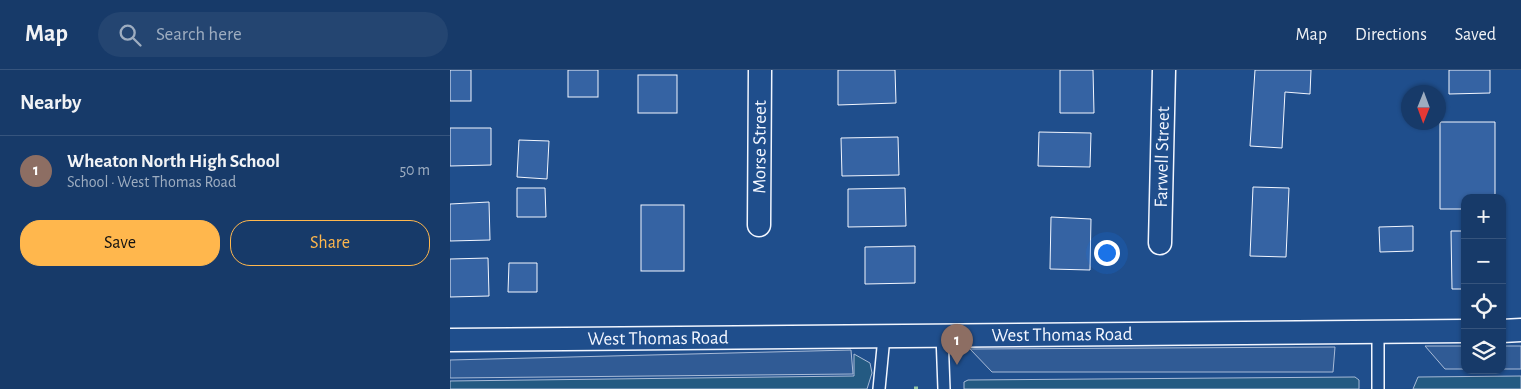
<!DOCTYPE html>
<html lang="en">
<head>
<meta charset="utf-8">
<style>
	:root { --surface:#173a69; --page:#244571; --text:#f1f3f6; --muted:#9eadc0; --line:#36547d; --accent:#ffb74d }
	body { margin:0; font-family:"Alegreya Sans",sans-serif; background:var(--page); color:var(--text) }
	.controls { position:absolute; right:15px; bottom:15px; display:grid; overflow:hidden; border-radius:10px; box-shadow:0 1px 4px #0004 }
	.controls button { width:45px; height:45px; display:grid; place-items:center; padding:0; border:0; border-bottom:1px solid var(--line); background:var(--surface); color:var(--text); font:25px sans-serif }
	.compass { position:absolute; left:951px; top:15px; width:45px; height:45px; border-radius:50%; background:var(--surface); box-shadow:0 1px 4px #0004; rotate:181deg }
	.you { position:absolute; left:656px; top:182px; width:18px; height:18px; margin:-12px; border:4px solid #fff; border-radius:50%; background:#1a73e8; box-shadow:0 0 0 8px #1a73e833 }
	.badge { display:grid; place-items:center; width:32px; height:32px; border-radius:50%; background:var(--accent); color:#fff; font-size:16px; font-weight:700 }
	.pin { position:absolute; translate:-50% -41px; filter:drop-shadow(0 1px 2px #0008) }
	.pin::after { content:''; position:absolute; top:26px; width:18px; height:15px; background:inherit; clip-path:polygon(0 0,100% 0,50% 100%) }
	.list { margin:0; padding:0; list-style:none }
	h2 { display:flex; justify-content:space-between; align-items:center; height:65px; margin:0; padding:0 20px; font-size:21px }
	h2 small { font-size:16px; font-weight:400; color:var(--muted) }
	.list li { display:grid; grid-template-columns:32px 1fr auto; gap:15px; align-items:center; box-sizing:border-box; height:70px; padding:0 20px; border-top:1px solid var(--line) }
	.list b { display:block; font-size:19px; white-space:nowrap }
	.list p { margin:0; font-size:16px; white-space:nowrap; color:var(--muted) }
	.list em { font-size:16px; font-style:normal; color:var(--muted) }
	.actions { display:flex; gap:10px; padding:15px 20px }
	.actions a { flex:1; padding:11px 0; border:1px solid var(--accent); border-radius:20px; text-align:center; font-size:18px; color:var(--accent) }
	.actions .main { background:var(--accent); color:#111 }
	.icon { flex:none; width:28px; height:28px; fill:none; stroke:currentColor; stroke-width:2; stroke-linecap:round; stroke-linejoin:round }
	.map { position:relative; flex:none; width:1071px; height:319px; overflow:hidden }
	header { display:flex; align-items:center; gap:30px; box-sizing:border-box; height:70px; padding:0 25px; background:var(--surface); border-bottom:1px solid var(--line) }
	header strong { font-size:24px }
	nav { display:flex; gap:28px; margin-inline-start:auto; font-size:18px }
	.search { width:350px; height:45px; background:var(--page); display:flex; align-items:center; gap:12px; box-sizing:border-box; padding:0 18px; border-radius:28px; color:var(--muted); font-size:19px }
	main { display:flex }
	aside { flex:1; background:var(--surface) }
	.map>svg:first-child { display:block }
	.green { fill:#245a82; stroke:#a8bbd7 }
	.parking { fill:#305b95; stroke:#a8bbd7 }
	.building { fill:#3563a3; stroke:#f2f6ff }
	.lines { fill:none; stroke-linecap:round; stroke-linejoin:round }
	.lane-casing { stroke:#f2f6ff; stroke-width:14 }
	.street-casing { stroke:#f2f6ff; stroke-width:25 }
	.lane { stroke:#1f4e8c; stroke-width:11 }
	.street { stroke:#1f4e8c; stroke-width:22 }
	.hedge { stroke:#97c8a6; stroke-width:4; stroke-dasharray:2.5 4; stroke-linecap:butt }
	.labels { text-anchor:middle; dominant-baseline:central; stroke-width:4; stroke-linejoin:round; paint-order:stroke }
	.street-label { font-size:19px; fill:#f2f6ff; stroke:#1f4e8c }
</style>
</head>
<body>
<header>
<strong>Map</strong>
<div class="search"><svg class="icon" aria-label="search" viewBox="0 0 24 24"><circle cx="10" cy="10" r="6"/><path d="M15 15l6 6"/></svg>Search here</div>
<nav><a>Map</a><a>Directions</a><a>Saved</a></nav>
</header>
<main>
<aside>
<h2>Nearby<small></small></h2>
<ul class="list">
<li><span class="badge" style="background:#8d6e63">1</span><div><b>Wheaton North High School</b><p>School · West Thomas Road</p></div><em>50 m</em></li>
</ul>
<div class="actions"><a class="main">Save</a><a>Share</a></div>
</aside>
<div class="map">
<svg width="1071" height="319" viewBox="0 0 1071 319">
	<rect width="100%" height="100%" fill="#1f4e8c"/>
	<g class="green">
		<polygon points="404,284 420,293 422,303 417,319 0,319 0,311 404,306"/>
		<polygon points="1071,306 1071,319 963,319 968,307"/>
		<polygon points="905,307 909,310 909,319 514,319 514,312 518,310"/>
	</g>
	<g class="parking">
		<polygon points="975,276 1015,276 1015,299 995,299"/>
		<rect x="1052" y="276" width="19" height="23"/>
		<polygon points="885,277 883,302 542,302 520,279"/>
		<polygon points="401,280 403,304 0,308 0,290"/>
	</g>
	<g class="building">
		<rect x="0" y="0" width="21" height="31"/>
		<rect x="118" y="0" width="30" height="27"/>
		<polygon points="388,0 445,0 446,33 388,35"/>
		<polygon points="610,0 643,0 644,43 610,43"/>
		<polygon points="805,0 861,0 860,24 835,22 832,78 800,76"/>
		<polygon points="999,0 1040,0 1040,23 999,24"/>
		<rect x="188" y="5" width="39" height="38"/>
		<polygon points="990,52 1045,52 1045,128 1015,128 1015,139 990,139"/>
		<polygon points="0,58 41,58 41,95 0,96"/>
		<polygon points="589,62 641,63 640,97 588,96"/>
		<polygon points="448,67 449,105 392,106 391,68"/>
		<polygon points="69,70 99,71 97,109 67,107"/>
		<polygon points="803,117 839,118 836,187 800,186"/>
		<polygon points="67,118 95,118 96,147 67,147"/>
		<polygon points="455,118 456,156 398,157 398,119"/>
		<polygon points="39,132 40,170 0,171 0,134"/>
		<rect x="191" y="135" width="43" height="66"/>
		<polygon points="601,147 641,149 640,200 600,199"/>
		<polygon points="963,156 963,181 930,182 929,157"/>
		<polygon points="1001,161 1015,161 1015,219 1002,219"/>
		<polygon points="465,176 465,213 415,214 415,177"/>
		<polygon points="38,188 39,226 0,227 0,189"/>
		<polygon points="59,193 87,193 87,222 58,222"/>
	</g>
	<g class="lines">
		<g class="lane-casing">
			<g id="lane">
				<polyline points="928,262 928,319"/>
				<polyline points="492,265 494,319"/>
				<polyline points="429,319 434,267"/>
			</g>
		</g>
		<g class="street-casing">
			<g id="street">
				<path id="s1" d="M309 155 310 0"/>
				<path id="s2" d="M710 173 714 0"/>
				<polyline points="1052,261 1071,260"/>
				<path id="s3" d="M0 270 1015 261"/>
			</g>
		</g>
		<use href="#lane" class="lane"/>
		<use href="#street" class="street"/>
		<polyline class="hedge" points="466,319 466,314"/>
	</g>
	<g class="labels">
		<g class="street-label">
			<text stroke="none"><textPath href="#s1" startOffset="78">Morse Street</textPath></text>
			<text stroke="none"><textPath href="#s2" startOffset="86">Farwell Street</textPath></text>
			<text stroke="none"><textPath href="#s3" startOffset="612">West Thomas Road</textPath></text>
			<text stroke="none"><textPath href="#s3" startOffset="208">West Thomas Road</textPath></text>
		</g>
	</g>
</svg>
<div class="controls">
<button>+</button>
<button>−</button>
<button><svg class="icon" aria-label="locate" viewBox="0 0 24 24"><circle cx="12" cy="12" r="6"/><path d="M12 2v4M12 18v4M2 12h4M18 12h4"/></svg></button>
<button><svg class="icon" aria-label="layers" viewBox="0 0 24 24"><path d="M12 4l9 5-9 5-9-5zM3 14l9 5 9-5"/></svg></button>
</div>
<svg class="compass" viewBox="-18 -18 36 36"><path d="M0-13l5 13h-10z" fill="#e53935"/><path d="M0 13l5-13h-10z" fill="#9eadc0"/></svg>
<div class="you"></div>
<div class="pin badge" style="left:507px;top:295px;background:#8d6e63">1</div>
</div>
</main>
</body>
</html>
